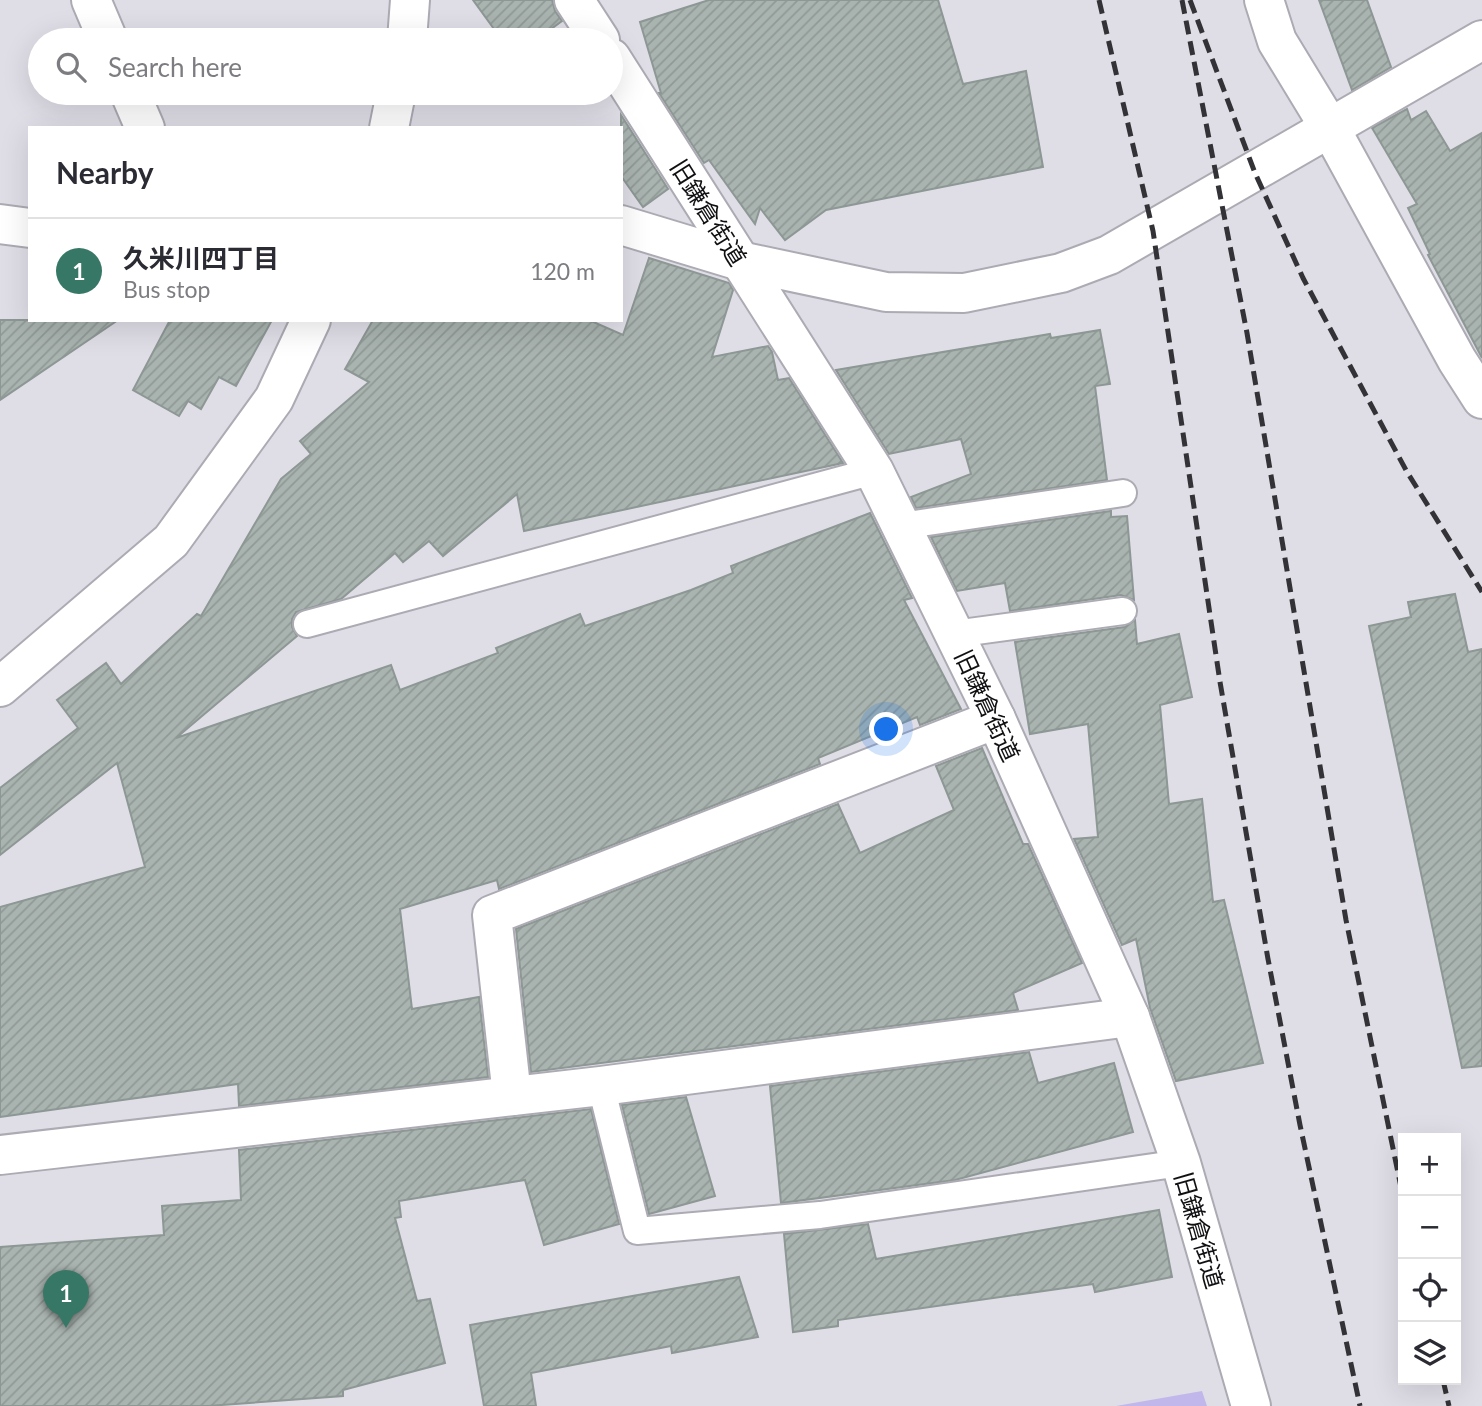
<!DOCTYPE html>
<html lang="en">
<head>
<meta charset="utf-8">
<style>
	:root { --surface:#fff; --page:#f2f2f3; --text:#2b2b33; --muted:#7c7c81; --line:#e1e1e2; --accent:#367766 }
	body { margin:0; font-family:Lato,"Noto Sans JP",sans-serif; background:var(--page); color:var(--text) }
	.controls { position:absolute; right:21px; bottom:21px; display:grid; overflow:hidden; border-radius:0px; box-shadow:0 7px 28px #0002 }
	.controls button { width:63px; height:63px; display:grid; place-items:center; padding:0; border:0; border-bottom:2px solid var(--line); background:var(--surface); color:var(--text); font:35px sans-serif }
	.you { position:absolute; left:887px; top:730px; width:24px; height:24px; margin:-18px; border:5px solid #fff; border-radius:50%; background:#1a73e8; box-shadow:0 0 0 10px #1a73e833 }
	.badge { display:grid; place-items:center; width:46px; height:46px; border-radius:50%; background:var(--accent); color:#fff; font-size:23px; font-weight:700 }
	.pin { position:absolute; translate:-50% -58px; filter:drop-shadow(0 2px 4px #0008) }
	.pin::after { content:''; position:absolute; top:37px; width:24px; height:21px; background:inherit; clip-path:polygon(0 0,100% 0,50% 100%) }
	.list { margin:0; padding:0; list-style:none }
	h2 { display:flex; justify-content:space-between; align-items:center; height:91px; margin:0; padding:0 28px; font-size:30px }
	h2 small { font-size:23px; font-weight:400; color:var(--muted) }
	.list li { display:grid; grid-template-columns:46px 1fr auto; gap:21px; align-items:center; box-sizing:border-box; height:105px; padding:0 28px; border-top:2px solid var(--line) }
	.list b { display:block; font-size:26px; white-space:nowrap }
	.list p { margin:0; font-size:23px; white-space:nowrap; color:var(--muted) }
	.list em { font-size:23px; font-style:normal; color:var(--muted) }
	.icon { flex:none; width:38px; height:38px; fill:none; stroke:currentColor; stroke-width:2; stroke-linecap:round; stroke-linejoin:round }
	.map { position:relative; flex:none; width:1482px; height:1406px; overflow:hidden }
	.search { position:absolute; background:var(--surface); box-shadow:0 7px 28px #0002; left:28px; top:28px; width:595px; height:77px; display:flex; align-items:center; gap:18px; box-sizing:border-box; padding:0 24px; border-radius:38px; color:var(--muted); font-size:26px }
	.panel { position:absolute; background:var(--surface); box-shadow:0 7px 28px #0002; left:28px; top:126px; width:595px; height:196px; border-radius:0px }
	.map>svg:first-child { display:block }
	.green { fill:#c2b7ea }
	.building { fill:url(#building-hatch); stroke:#8d9794; stroke-width:2 }
	.lines { fill:none; stroke-linecap:round; stroke-linejoin:round }
	.service-casing { stroke:#acabb3; stroke-width:30 }
	.minor-casing { stroke:#acabb3; stroke-width:42 }
	.tertiary-casing { stroke:#acabb3; stroke-width:42 }
	.service { stroke:#fff; stroke-width:26 }
	.minor { stroke:#fff; stroke-width:38 }
	.tertiary { stroke:#fff; stroke-width:38 }
	.rail { stroke:#333337; stroke-width:5; stroke-dasharray:14 7; stroke-linecap:butt }
	.labels { text-anchor:middle; dominant-baseline:central; stroke-width:7; stroke-linejoin:round; paint-order:stroke }
	.street-label { font-size:24px; fill:#101013; stroke:#fff }
</style>
</head>
<body>
<div class="map">
<svg width="1482" height="1406" viewBox="0 0 1482 1406">
	<defs>
		<pattern id="building-hatch" width="6" height="6" patternUnits="userSpaceOnUse" patternTransform="scale(1.75)"><rect width="6" height="6" fill="#a9b3af"/><path d="M-1 1l2-2M0 6l6-6M5 7l2-2" fill="none" stroke="#909996"/></pattern>
	</defs>
	<rect width="100%" height="100%" fill="#dfdee7"/>
	<polygon class="green" points="1202,1391 1207,1406 1116,1406"/>
	<g class="building">
		<polygon points="473,0 552,0 555,11 562,21 536,40 502,40"/>
		<polygon points="709,0 938,0 963,84 1026,71 1043,167 826,210 785,240 760,208 755,224 709,160 704,163 659,93 661,93 640,22"/>
		<polygon points="1319,0 1367,0 1391,67 1352,90"/>
		<polygon points="1407,109 1411,120 1426,111 1450,151 1482,133 1482,358 1428,255 1430,254 1408,208 1417,204 1372,128"/>
		<polygon points="621,115 668,189 643,207 621,176"/>
		<polygon points="649,258 729,283 733,290 712,357 768,346 772,352 778,380 789,378 843,463 524,531 517,494 443,556 429,541 403,562 395,553 341,599 296,612 292,619 292,627 297,636 176,738 391,665 400,690 498,653 496,648 580,614 585,626 691,590 733,573 731,566 870,513 912,598 904,600 961,709 920,725 917,717 818,758 820,764 499,889 497,880 400,909 412,1009 479,997 488,1077 239,1106 238,1084 0,1117 0,907 145,867 117,763 0,855 0,788 78,728 57,700 106,663 121,684 197,614 201,616 281,479 311,454 300,441 369,382 345,369 373,320 589,320 623,335"/>
		<polygon points="0,320 118,320 0,400"/>
		<polygon points="170,320 272,320 236,386 219,377 201,409 188,401 179,416 133,390"/>
		<polygon points="1100,330 1110,384 1095,386 1107,480 916,508 911,497 971,474 961,439 889,454 836,370 1050,334 1051,338"/>
		<polygon points="1111,511 1111,517 1127,516 1134,600 1121,595 1010,611 1005,583 957,591 931,537"/>
		<polygon points="1455,594 1468,652 1482,649 1482,1066 1462,1068 1369,626 1411,617 1408,602"/>
		<polygon points="1135,620 1137,644 1179,634 1192,697 1160,705 1169,804 1202,799 1213,902 1224,900 1263,1063 1176,1081 1150,1008 1136,939 1122,945 1074,839 1098,837 1088,724 1030,734 1015,642 1125,627"/>
		<polygon points="982,748 1023,844 1028,844 1082,963 1013,993 1018,1010 531,1072 516,929 838,804 860,853 954,810 936,766"/>
		<polygon points="1029,1052 1038,1083 1114,1063 1133,1132 955,1180 781,1203 770,1086"/>
		<polygon points="686,1097 715,1196 649,1214 622,1105"/>
		<polygon points="591,1109 619,1224 544,1245 525,1180 399,1201 401,1217 395,1218 417,1301 430,1299 445,1363 343,1390 343,1396 208,1406 0,1406 0,1247 164,1235 162,1206 241,1200 239,1150"/>
		<polygon points="1159,1210 1172,1277 1095,1292 1093,1284 838,1320 838,1326 793,1332 784,1234 868,1224 876,1259"/>
		<polygon points="739,1277 758,1337 672,1353 671,1346 531,1373 536,1406 484,1406 470,1325"/>
	</g>
	<g class="lines">
		<g class="service-casing">
			<g id="service">
				<polyline points="901,526 1123,493"/>
				<polyline points="307,624 874,471"/>
				<polyline points="954,634 1123,611"/>
				<polyline points="601,1086 637,1231 820,1215 1181,1163"/>
			</g>
		</g>
		<g class="minor-casing">
			<g id="minor">
				<polyline points="91,0 108,40"/>
				<polyline points="574,0 600,40"/>
				<polyline points="1264,0 1277,41 1330,128 1457,360 1482,399"/>
				<polyline points="611,58 874,471 996,719 1130,1017 1181,1163 1251,1406"/>
				<polyline points="130,93 145,128"/>
				<polyline points="0,224 30,228"/>
				<polyline points="621,225 740,261 886,292 964,293 1061,273 1109,255 1482,40"/>
				<polyline points="512,1096 492,915 996,719"/>
				<polyline points="0,1155 601,1086 1130,1017"/>
			</g>
		</g>
		<g class="tertiary-casing">
			<g id="tertiary">
				<polyline points="407,40 410,0"/>
				<polyline points="389,128 396,93"/>
				<polyline points="0,687 171,541 274,399 311,320"/>
			</g>
		</g>
		<use href="#service" class="service"/>
		<use href="#minor" class="minor"/>
		<use href="#tertiary" class="tertiary"/>
		<g class="rail">
			<polyline points="1099,0 1153,231 1220,682 1268,959 1300,1125 1360,1406"/>
			<polyline points="1182,0 1247,333 1346,920 1403,1197"/>
			<polyline points="1190,0 1255,173 1303,278 1407,472 1482,592"/>
			<polyline points="1443,1380 1449,1406"/>
		</g>
	</g>
	<g class="labels">
		<g class="street-label">
			<text transform="translate(709 212) rotate(58)">旧鎌倉街道</text>
			<text transform="translate(988 705) rotate(65)">旧鎌倉街道</text>
			<text transform="translate(1200 1230) rotate(74)">旧鎌倉街道</text>
		</g>
	</g>
</svg>
<div class="controls">
<button>+</button>
<button>−</button>
<button><svg class="icon" aria-label="locate" viewBox="0 0 24 24"><circle cx="12" cy="12" r="6"/><path d="M12 2v4M12 18v4M2 12h4M18 12h4"/></svg></button>
<button><svg class="icon" aria-label="layers" viewBox="0 0 24 24"><path d="M12 4l9 5-9 5-9-5zM3 14l9 5 9-5"/></svg></button>
</div>
<div class="you"></div>
<div class="pin badge" style="left:66px;top:1328px">1</div>
<div class="search"><svg class="icon" aria-label="search" viewBox="0 0 24 24"><circle cx="10" cy="10" r="6"/><path d="M15 15l6 6"/></svg>Search here</div>
<section class="panel">
<h2>Nearby<small></small></h2>
<ul class="list">
<li><span class="badge">1</span><div><b>久米川四丁目</b><p>Bus stop</p></div><em>120 m</em></li>
</ul>
</section>
</div>
</body>
</html>
